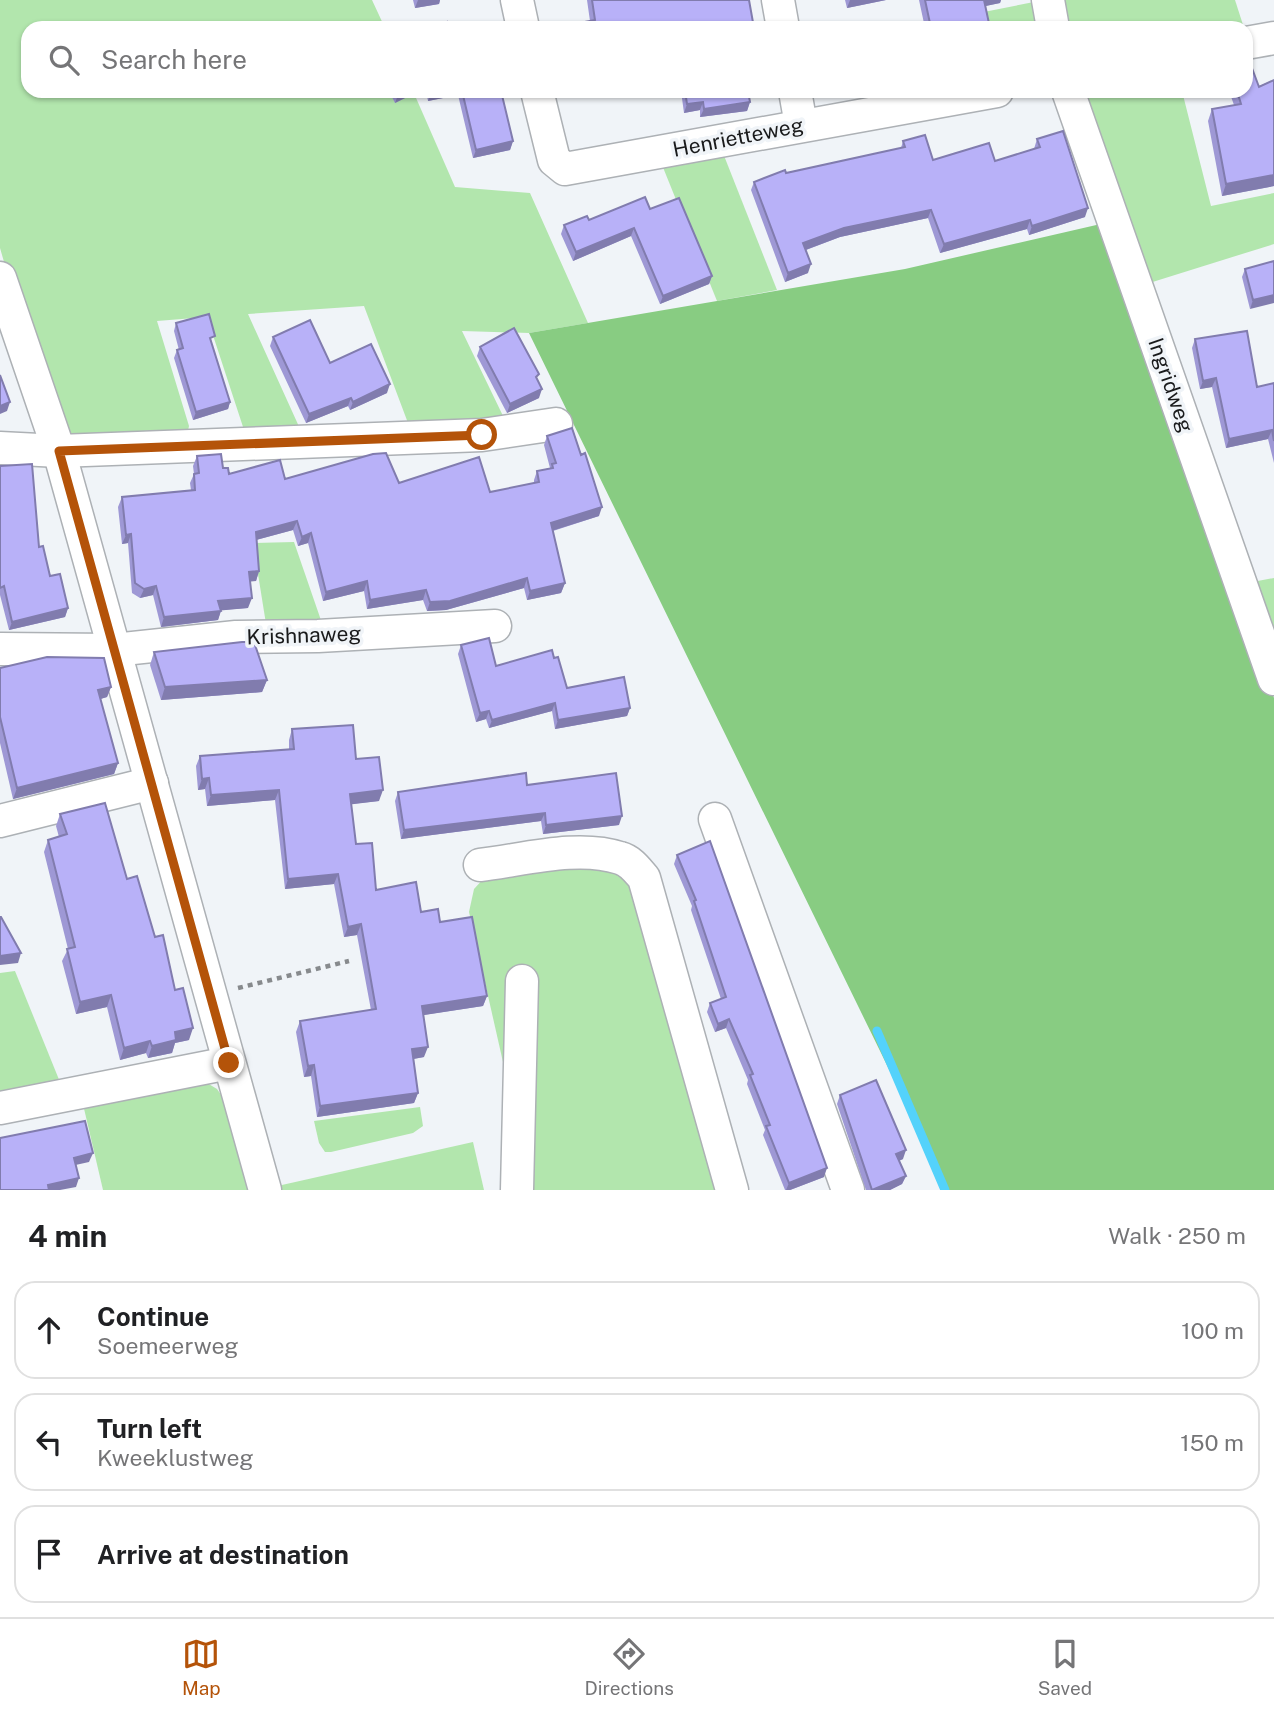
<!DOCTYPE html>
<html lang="en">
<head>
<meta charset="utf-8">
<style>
	:root { --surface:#fff; --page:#f2f2f2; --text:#202124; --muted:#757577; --line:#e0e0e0; --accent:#b45309 }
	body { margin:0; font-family:"Public Sans",sans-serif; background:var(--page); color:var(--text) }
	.stop { position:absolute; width:21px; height:21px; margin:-16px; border:5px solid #b45309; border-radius:50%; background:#fff }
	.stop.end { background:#b45309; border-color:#fff; box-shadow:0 2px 7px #0008 }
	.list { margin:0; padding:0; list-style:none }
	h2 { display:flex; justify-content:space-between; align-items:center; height:91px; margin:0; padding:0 28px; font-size:30px }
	h2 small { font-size:23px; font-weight:400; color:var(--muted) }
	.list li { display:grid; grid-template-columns:46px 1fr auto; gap:21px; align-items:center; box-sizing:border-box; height:98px; margin:0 14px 14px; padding:0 14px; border:2px solid var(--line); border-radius:21px }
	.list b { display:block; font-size:26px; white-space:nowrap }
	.list p { margin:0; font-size:23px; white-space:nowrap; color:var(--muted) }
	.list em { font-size:23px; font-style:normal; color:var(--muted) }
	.icon { flex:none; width:38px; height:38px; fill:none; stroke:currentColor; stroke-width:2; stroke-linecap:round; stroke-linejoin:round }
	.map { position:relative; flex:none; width:1274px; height:1190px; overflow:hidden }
	.search { position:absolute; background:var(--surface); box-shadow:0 2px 5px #0004; left:21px; right:21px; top:21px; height:77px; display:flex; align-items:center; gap:18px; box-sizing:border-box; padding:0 24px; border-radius:21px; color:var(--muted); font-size:26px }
	.sheet { height:427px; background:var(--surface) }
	nav { display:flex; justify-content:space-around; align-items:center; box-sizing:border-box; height:98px; border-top:2px solid var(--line); background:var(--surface); font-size:19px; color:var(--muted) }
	nav a { display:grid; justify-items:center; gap:4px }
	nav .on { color:var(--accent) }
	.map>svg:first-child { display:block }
	.green { fill:#b2e6ad }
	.forest { fill:#88cc82 }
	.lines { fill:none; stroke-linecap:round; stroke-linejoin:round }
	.stream { stroke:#54d2fb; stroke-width:9 }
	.minor-casing { stroke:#adb1b5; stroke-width:35 }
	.path { stroke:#878a8d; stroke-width:4.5; stroke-dasharray:5 5; stroke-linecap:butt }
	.minor { stroke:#fff; stroke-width:32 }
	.wall { fill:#9e98d5 }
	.shaded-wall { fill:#817cae }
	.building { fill:#b8b1f8; stroke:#817cae; stroke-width:2 }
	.route { stroke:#b45309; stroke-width:9 }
	.labels { text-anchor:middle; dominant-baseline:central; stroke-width:7; stroke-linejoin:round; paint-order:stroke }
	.street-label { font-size:21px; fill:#191a1b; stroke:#f0f4f8 }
</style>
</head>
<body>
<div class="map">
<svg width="1274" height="1190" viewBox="0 0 1274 1190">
	<rect width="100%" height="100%" fill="#f0f4f8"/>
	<g class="green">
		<polygon points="0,0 372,0 385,28 28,28 28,91 413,91 455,187 530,193 588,323 529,333 462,331 504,418 411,431 364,306 248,314 301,431 245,433 207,317 157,321 189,426 187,435 71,444 17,307 0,248"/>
		<polygon points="1059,0 1235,0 1244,28 1064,28"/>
		<polygon points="1039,1 1045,28 924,28 923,24"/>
		<polygon points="1076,91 1182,91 1211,206 1274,193 1274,244 1143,285"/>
		<polygon points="721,148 777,290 717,301 660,160"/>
		<polygon points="294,542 324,629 267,630 253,543"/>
		<polygon points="1274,578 1274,658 1247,583"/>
		<polygon points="603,864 631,878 723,1190 532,1190 469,912 474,889 486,876"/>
		<polygon points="15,971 62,1087 0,1101 0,973"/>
		<polygon points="202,1080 217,1089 226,1102 255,1190 103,1190 82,1100"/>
		<polygon points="420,1107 423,1126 413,1133 331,1152 325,1152 319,1143 314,1121"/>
		<polygon points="473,1142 484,1190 273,1190 273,1187"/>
	</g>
	<polygon class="forest" points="1105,223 1274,698 1274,1190 948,1190 529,333 905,269"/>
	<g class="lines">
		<polyline class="stream" points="877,1031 945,1190"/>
		<g class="minor-casing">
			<g id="minor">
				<polyline points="517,0 523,28"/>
				<polyline points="778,0 783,28"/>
				<polyline points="1048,0 1053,28"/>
				<polyline points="1246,43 1274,38"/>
				<polyline points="537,91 554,160 565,169 997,91"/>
				<polyline points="795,91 801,125"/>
				<polyline points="1068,91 1274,679"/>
				<polyline points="0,278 59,451 265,1190"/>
				<polyline points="0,448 59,451 482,435 556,424"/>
				<polyline points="0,649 114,650 236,637 318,636 495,626"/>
				<polyline points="715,819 848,1190"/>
				<polyline points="0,821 152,783"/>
				<path d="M480 865C523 860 578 844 620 858 631 861 637 870 644 878L732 1190"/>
				<polyline points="0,1108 229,1063"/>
				<polyline points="517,1190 522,981"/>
			</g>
		</g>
		<polyline class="path" points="238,988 349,961"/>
		<use href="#minor" class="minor"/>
	</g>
	<g class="wall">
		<polygon points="413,0 440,0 439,4 415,8"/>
		<polygon points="587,0 749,0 754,28 568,28 569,25 590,21"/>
		<polygon points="845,0 886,0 847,8"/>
		<polygon points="919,0 1001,0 1000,3 985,6 990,28 925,28"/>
		<polygon points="1274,80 1274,186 1222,196 1208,121 1212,109 1234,105 1229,91 1246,91"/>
		<polygon points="389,91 419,91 395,103"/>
		<polygon points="426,91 501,91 513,141 510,150 473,158 458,95 428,101"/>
		<polygon points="681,91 755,91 753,96 749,97 750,102 747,111 700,117 700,110 684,113"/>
		<polygon points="1037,139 1085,217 1029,235 1027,229 940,253 928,218 840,237 806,250 808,273 785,282 751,190 754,182 786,173 901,148 903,141 933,160 995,161 1034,149"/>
		<polygon points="650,209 712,276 709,284 660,304 631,236 573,261 561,234 564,225"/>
		<polygon points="1274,261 1250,309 1242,277 1245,269"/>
		<polygon points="176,323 230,402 228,409 193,420 174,358 177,350 179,350 174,331"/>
		<polygon points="273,337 330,363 387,393 350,410 348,406 306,423 270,346"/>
		<polygon points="1195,339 1257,387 1274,383 1274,463 1268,439 1226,448 1212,387 1200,389 1192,348"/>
		<polygon points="480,347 537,380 539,398 507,413 477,356"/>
		<polygon points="547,436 599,516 553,531 565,583 561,593 527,600 524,588 446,610 427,611 423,600 367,609 364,591 323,601 308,543 298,546 293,530 256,540 259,571 256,581 250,581 248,608 221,610 218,620 161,627 153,595 140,598 132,593 128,543 122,544 118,507 122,497 191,490 190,483 194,474 193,466 197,456 223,468 229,474 285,479 399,483 490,492 534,483 534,480 537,471 550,468 544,445"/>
		<polygon points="0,466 39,547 50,576 68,608 65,617 9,630 0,595"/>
		<polygon points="461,645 496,666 554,658 567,688 630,708 627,716 555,729 552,711 489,728 486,719 476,722 458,654"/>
		<polygon points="154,652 267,680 262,692 161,700 150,665"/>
		<polygon points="0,668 111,687 107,697 100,699 118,763 114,774 13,799 0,743"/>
		<polygon points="292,729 356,759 379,801 351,804 356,844 376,890 440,922 487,996 483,1006 423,1015 424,1057 413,1059 418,1093 414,1103 317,1117 311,1076 304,1077 296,1032 300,1021 371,1010 357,935 344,937 334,884 285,889 275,800 207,806 205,789 198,790 196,766 200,756 289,749 289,740"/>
		<polygon points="527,785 619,825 543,834 541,821 401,839 395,801 398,792"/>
		<polygon points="60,814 127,879 155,937 175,990 189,1040 175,1043 172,1053 148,1058 146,1053 120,1060 107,1007 76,1014 62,961 68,949 44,852 48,840 59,837 56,826"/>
		<polygon points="677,855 824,1177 790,1190 785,1190 763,1135 765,1130 747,1084 748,1080 726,1028 715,1032 707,1012 710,1003 721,999 691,910 692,906 674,864"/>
		<polygon points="840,1095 903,1159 899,1161 906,1176 902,1184 890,1190 866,1190 837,1104"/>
	</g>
	<g class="shaded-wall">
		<polygon points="418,0 440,0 439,4 415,8"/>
		<polygon points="850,0 886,0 847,8"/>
		<polygon points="983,0 1001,0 1000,3 981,7"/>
		<polygon points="405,91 419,91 395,103 398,95"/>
		<polygon points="439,91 460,91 458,95 428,101 431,93"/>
		<polygon points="747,91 755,91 753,96 745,98"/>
		<polygon points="703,102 700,110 684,113 687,104"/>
		<polygon points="750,102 747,111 700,117 704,109"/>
		<polygon points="513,141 510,150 473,158 476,150"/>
		<polygon points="1274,175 1274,186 1222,196 1226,184"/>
		<polygon points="1088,208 1085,217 1029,235 1032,226"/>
		<polygon points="931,210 928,218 840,237 800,252 803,243 844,228"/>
		<polygon points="1030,220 1027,229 940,253 944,244"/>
		<polygon points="634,228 631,236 573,261 576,252"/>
		<polygon points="811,264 808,273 785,282 788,273"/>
		<polygon points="712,276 709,284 660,304 663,296"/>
		<polygon points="1274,295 1274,303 1250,309 1253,300"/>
		<polygon points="1216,378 1212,387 1200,389 1203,381"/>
		<polygon points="390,384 387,393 350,410 353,402"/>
		<polygon points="542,389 539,398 507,413 510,404"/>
		<polygon points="351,398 348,406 306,423 309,414"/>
		<polygon points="10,402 7,411 0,414 0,406"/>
		<polygon points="230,402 228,409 193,420 196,412"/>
		<polygon points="1272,430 1268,439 1226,448 1229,439"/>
		<polygon points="602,507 599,516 548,532 551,523"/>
		<polygon points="297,521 293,530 252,541 256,532"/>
		<polygon points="311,533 308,543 298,546 302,537"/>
		<polygon points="131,534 128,543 122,544 126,535"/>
		<polygon points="259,571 256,581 246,582 249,572"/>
		<polygon points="527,578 524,588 446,610 427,611 430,602"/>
		<polygon points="367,581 364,591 323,601 326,592"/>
		<polygon points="565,583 561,593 527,600 530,591"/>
		<polygon points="156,586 153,595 140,598 144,589"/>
		<polygon points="426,590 423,600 367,609 370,600"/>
		<polygon points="252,598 248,608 215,611 218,601"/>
		<polygon points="68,608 65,617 9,630 12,622"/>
		<polygon points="221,611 218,620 161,627 164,617"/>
		<polygon points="267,680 262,692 161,700 165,687"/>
		<polygon points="111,687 107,697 94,701 98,690"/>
		<polygon points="555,703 552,711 489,728 492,720"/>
		<polygon points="630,708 627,716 555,729 558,720"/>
		<polygon points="489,711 486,719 476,722 480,713"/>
		<polygon points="118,763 114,774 13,799 17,788"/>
		<polygon points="209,778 205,789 198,790 202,779"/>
		<polygon points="279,790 275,800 207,806 211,795"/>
		<polygon points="383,790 379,801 346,805 350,794"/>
		<polygon points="545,813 541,821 401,839 404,830"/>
		<polygon points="622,816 619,825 543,834 546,825"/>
		<polygon points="338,874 334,884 285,889 288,879"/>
		<polygon points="361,924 357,935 344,937 348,927"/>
		<polygon points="21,953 18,963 0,965 0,956"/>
		<polygon points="111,995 107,1007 76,1014 80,1002"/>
		<polygon points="487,996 483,1006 418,1016 422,1006"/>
		<polygon points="729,1019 726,1028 715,1032 718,1024"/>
		<polygon points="193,1028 189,1040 175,1043 172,1053 148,1058 152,1046 175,1032"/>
		<polygon points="150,1041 146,1053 120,1060 124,1048"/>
		<polygon points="428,1047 424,1057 408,1060 412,1049"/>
		<polygon points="314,1065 311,1076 304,1077 308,1066"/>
		<polygon points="418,1093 414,1103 317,1117 320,1106"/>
		<polygon points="906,1150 903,1159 893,1163 896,1154"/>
		<polygon points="93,1153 89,1162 71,1166 74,1158"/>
		<polygon points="827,1168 824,1177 790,1190 786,1190 789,1183"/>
		<polygon points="906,1176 902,1184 890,1190 873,1190"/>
		<polygon points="79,1178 76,1187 60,1190 46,1190 48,1185"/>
	</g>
	<g class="building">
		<polygon points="592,0 749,0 754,28 570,28 569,25 595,20"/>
		<polygon points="925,0 984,0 990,28 931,28"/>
		<polygon points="447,22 448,28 435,28"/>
		<polygon points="504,23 505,28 476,28"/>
		<polygon points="1246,52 1259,87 1274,80 1274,175 1226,184 1212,109 1241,104 1237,91 1246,91"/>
		<polygon points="396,91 405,91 398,95"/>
		<polygon points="462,91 501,91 513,141 476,150"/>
		<polygon points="685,91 748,91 750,102 704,109 703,102 687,104"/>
		<polygon points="1063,131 1088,208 1032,226 1030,220 944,244 931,210 844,228 803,243 811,264 788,273 754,182 785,170 786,173 905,147 903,141 925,135 933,160 989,143 995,161 1040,147 1037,139"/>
		<polygon points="645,197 650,209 679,198 712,276 663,296 634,228 576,252 564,225 587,216 589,220"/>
		<polygon points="1274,261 1274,295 1253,300 1245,269"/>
		<polygon points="209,314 215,336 210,338 230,402 196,412 177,350 183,348 176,323"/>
		<polygon points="310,320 330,363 371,344 390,384 353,402 351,398 309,414 273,337"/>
		<polygon points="514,328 539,374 536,377 542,389 510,404 480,347"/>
		<polygon points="1247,331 1257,387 1274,383 1274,441 1272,430 1229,439 1216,378 1203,381 1195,339"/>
		<polygon points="0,375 10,402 0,406"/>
		<polygon points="572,428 581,455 585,453 602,507 551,523 565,583 530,591 527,578 450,601 430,602 426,590 370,600 367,581 326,592 311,533 302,537 297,521 256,532 259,571 249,572 252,598 218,601 221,611 164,617 156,586 144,589 135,583 131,534 126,535 122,497 195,490 194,474 199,473 197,456 221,454 223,468 228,468 229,474 280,460 285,479 373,454 386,453 399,483 479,457 490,492 539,482 537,471 553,468 552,464 556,463 547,436"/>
		<polygon points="32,464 39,547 43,546 50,576 60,574 68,608 12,622 4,586 0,588 0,466"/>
		<polygon points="489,638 496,666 552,650 554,658 558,657 567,688 624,677 630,708 558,720 555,703 492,720 489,711 480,713 461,645"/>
		<polygon points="242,642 254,642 267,680 165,687 154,652"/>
		<polygon points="47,657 104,658 111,687 98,690 118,763 17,788 0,717 0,668"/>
		<polygon points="353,725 356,759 379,757 383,790 350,794 356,844 372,843 376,890 416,882 421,912 438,909 440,922 472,917 487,996 422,1006 428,1047 412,1049 418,1093 320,1106 314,1065 308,1066 300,1021 376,1009 361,924 348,927 338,874 288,879 279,790 211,795 209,778 202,779 200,756 294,749 292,729"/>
		<polygon points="526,773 527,785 616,773 622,816 546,825 545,813 404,830 398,792"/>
		<polygon points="105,803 127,879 137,876 155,937 163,935 175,990 183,988 193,1028 175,1032 176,1040 152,1046 150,1041 124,1048 111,995 80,1002 67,949 75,947 48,840 67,834 60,814"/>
		<polygon points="710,841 827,1168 789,1183 766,1126 770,1125 750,1075 753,1074 729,1019 718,1024 710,1003 726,997 694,901 696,900 677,855"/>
		<polygon points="0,917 1,917 21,953 0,956"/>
		<polygon points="876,1080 906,1150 896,1154 906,1176 872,1190 840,1095"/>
		<polygon points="85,1121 93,1153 74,1158 79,1178 48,1185 49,1190 0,1190 0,1138"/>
	</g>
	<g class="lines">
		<polyline class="route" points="229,1063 59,451 482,435"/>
	</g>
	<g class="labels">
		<g class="street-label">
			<text transform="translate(738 137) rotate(-11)">Henrietteweg</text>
			<text transform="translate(1171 385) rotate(71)">Ingridweg</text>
			<text transform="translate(304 635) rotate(-2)">Krishnaweg</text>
		</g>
	</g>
</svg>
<div class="stop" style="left:482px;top:435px"></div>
<div class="stop end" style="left:229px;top:1063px"></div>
<div class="search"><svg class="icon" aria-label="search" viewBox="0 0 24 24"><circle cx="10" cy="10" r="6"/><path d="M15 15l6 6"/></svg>Search here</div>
</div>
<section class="sheet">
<h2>4 min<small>Walk · 250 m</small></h2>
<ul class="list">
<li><svg class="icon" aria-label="ahead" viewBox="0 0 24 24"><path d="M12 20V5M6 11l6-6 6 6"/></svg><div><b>Continue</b><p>Soemeerweg</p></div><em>100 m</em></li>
<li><svg class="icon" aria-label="left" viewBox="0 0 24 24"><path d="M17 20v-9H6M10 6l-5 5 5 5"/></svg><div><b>Turn left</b><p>Kweeklustweg</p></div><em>150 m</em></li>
<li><svg class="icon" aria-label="arrive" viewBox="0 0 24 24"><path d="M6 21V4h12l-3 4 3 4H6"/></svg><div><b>Arrive at destination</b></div></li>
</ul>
</section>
<nav>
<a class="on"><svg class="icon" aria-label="map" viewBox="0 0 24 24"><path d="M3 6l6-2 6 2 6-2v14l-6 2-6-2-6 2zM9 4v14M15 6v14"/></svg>Map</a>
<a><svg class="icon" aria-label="directions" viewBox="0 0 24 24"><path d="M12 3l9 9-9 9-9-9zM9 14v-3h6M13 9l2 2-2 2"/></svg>Directions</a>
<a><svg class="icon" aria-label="saved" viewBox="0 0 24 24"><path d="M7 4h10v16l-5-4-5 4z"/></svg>Saved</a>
</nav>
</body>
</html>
